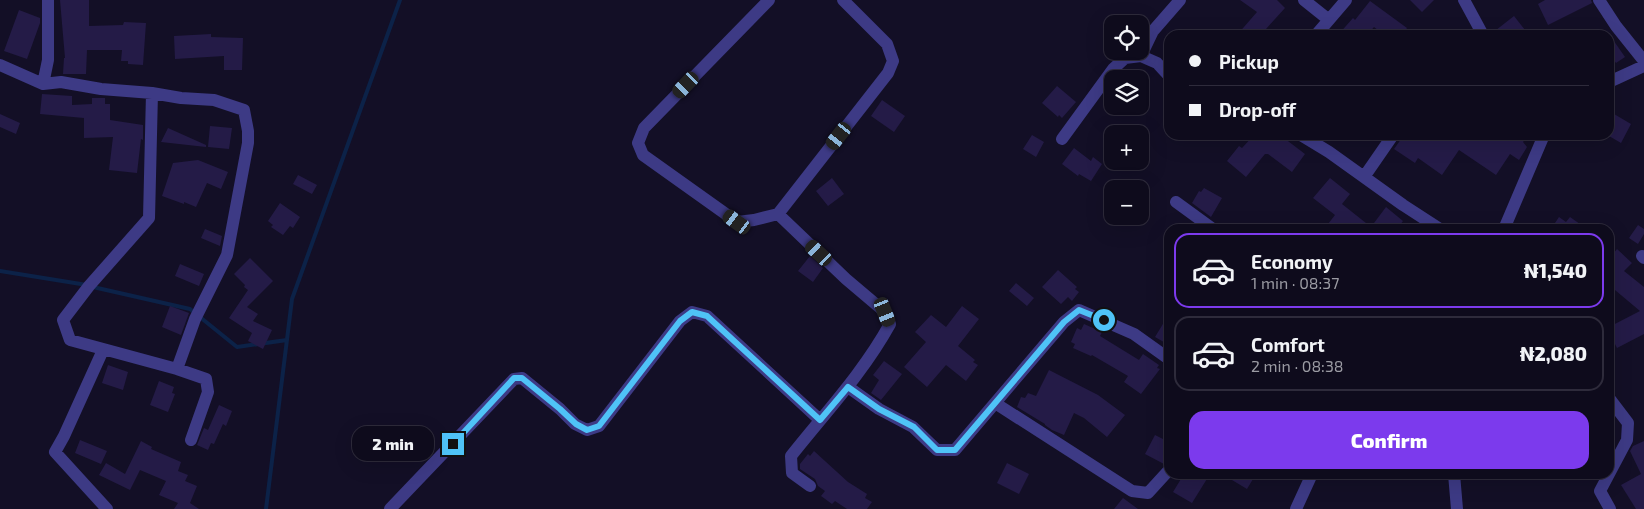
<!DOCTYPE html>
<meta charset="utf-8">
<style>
:root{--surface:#0e0b1c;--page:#171425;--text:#f1f3f6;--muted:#9b9ba3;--line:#2e2b3b;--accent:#7c3aed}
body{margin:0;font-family:"Exo 2",sans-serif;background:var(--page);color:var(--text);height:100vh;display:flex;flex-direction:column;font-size:19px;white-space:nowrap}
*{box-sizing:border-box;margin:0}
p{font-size:16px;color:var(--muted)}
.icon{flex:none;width:28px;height:28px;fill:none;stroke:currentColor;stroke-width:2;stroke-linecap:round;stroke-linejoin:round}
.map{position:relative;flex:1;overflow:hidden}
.drawer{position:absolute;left:1164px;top:224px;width:450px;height:255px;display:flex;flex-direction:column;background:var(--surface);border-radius:15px;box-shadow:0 5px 20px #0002,0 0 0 1px var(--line)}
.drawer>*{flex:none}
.top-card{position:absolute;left:1164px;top:30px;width:450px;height:110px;border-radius:15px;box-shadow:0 5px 20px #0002,0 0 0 1px var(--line);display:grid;align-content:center;height:110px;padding:0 25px;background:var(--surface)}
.controls{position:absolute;left:1104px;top:15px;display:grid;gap:10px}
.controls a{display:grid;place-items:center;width:45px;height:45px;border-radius:10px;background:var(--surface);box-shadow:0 5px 20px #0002,0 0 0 1px var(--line);font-size:25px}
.end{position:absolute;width:22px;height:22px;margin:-11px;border:6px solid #4fc3f7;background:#111;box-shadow:0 0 0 2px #111}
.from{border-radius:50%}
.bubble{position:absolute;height:35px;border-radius:15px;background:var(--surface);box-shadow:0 5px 20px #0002,0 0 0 1px var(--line);font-size:16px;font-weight:800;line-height:35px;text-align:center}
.car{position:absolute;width:15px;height:30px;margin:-15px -8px;border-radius:6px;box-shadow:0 0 4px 1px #0007;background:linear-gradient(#222 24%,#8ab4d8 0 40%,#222 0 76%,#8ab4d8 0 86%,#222 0)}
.top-card b{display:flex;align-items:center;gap:18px;height:48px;font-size:19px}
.top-card b+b{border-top:1px solid var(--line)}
.top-card i{width:12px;height:12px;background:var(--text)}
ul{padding:9px 0 0;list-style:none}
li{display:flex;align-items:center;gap:15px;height:75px;margin:0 10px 8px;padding:0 15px;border:2px solid var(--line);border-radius:15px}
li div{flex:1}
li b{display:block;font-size:19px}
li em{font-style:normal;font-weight:800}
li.selected{border-color:var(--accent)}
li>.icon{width:45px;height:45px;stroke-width:1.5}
.action{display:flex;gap:10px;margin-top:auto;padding:10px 25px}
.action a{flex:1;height:58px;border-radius:15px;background:var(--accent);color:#fff;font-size:20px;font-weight:800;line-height:58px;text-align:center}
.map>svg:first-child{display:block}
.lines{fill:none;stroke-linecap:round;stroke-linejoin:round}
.stream{stroke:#0c2248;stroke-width:4}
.building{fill:#241b47}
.street{stroke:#3d3a85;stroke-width:12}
.route{stroke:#4fc3f7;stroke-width:6}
</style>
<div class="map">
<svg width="1644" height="509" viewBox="0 0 1644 509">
<rect width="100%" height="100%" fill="#130f26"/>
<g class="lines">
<path class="stream" d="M0 271 87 285
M93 287 190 309 237 347 287 340
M266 509 292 299 400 0"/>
</g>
<path class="building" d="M60 0H89V26L123 25 124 22 146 23 143 65 128 64V61H121L122 50H87L86 74H63L64 58H65Z
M1240 0H1277L1285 8 1266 29 1273 35H1237L1257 12Z
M1410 0H1434L1422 12Z
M1545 0H1591L1592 3 1548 25 1538 4Z
M1370 1 1407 28 1402 35H1384L1374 27 1367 35H1338L1353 18 1355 20Z
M19 10 40 18V23L27 59 4 51Z
M1514 16 1529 35H1491V34Z
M211 34V37L243 38 242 70H224V56L175 59 174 36Z
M1609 34 1625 57 1616 63 1609 53Z
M1057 86 1076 102 1062 118 1059 115 1058 117 1042 103Z
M42 94 72 96V105L92 104V98H105V104H110V120L143 125V140L141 139 137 173 109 170 113 137 84 138V118L40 114Z
M882 100 905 116 894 132 871 116Z
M1609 111 1631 124 1621 143 1609 136Z
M0 114 20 123 16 134 0 127Z
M210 126 232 128 229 149 208 147Z
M168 128 206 145V147L161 142Z
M1032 135 1044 142 1036 157 1023 149Z
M1254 135H1280L1305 154 1292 172 1268 154H1265L1246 177 1227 161 1239 146 1242 148Z
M1404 135H1519L1525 139 1523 142 1527 147 1519 160 1510 154 1496 175 1459 150 1442 175 1418 158 1415 163 1394 149Z
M1074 148 1091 161 1093 157 1102 164 1091 181 1079 174 1078 176 1062 164Z
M198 160 228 172 221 189 207 183 196 207 184 202V204L162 196 173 163Z
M298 175 317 185 312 194 293 184Z
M832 178 844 194 828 206 816 191Z
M1330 178 1350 194 1342 204 1371 227 1386 207 1403 221 1397 229H1335L1328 224 1335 215 1313 198Z
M1204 188 1222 198 1211 217 1192 203 1199 191 1201 192Z
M280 203 300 217 293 228 290 226 283 235 271 227 273 225 268 221Z
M1559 217 1566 222 1570 217 1587 229H1551Z
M1638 225 1644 229V234L1638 244 1629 238Z
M205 229 222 236 220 246 201 238Z
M1617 249 1632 263 1624 271 1644 287V334L1617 348 1609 332V327L1640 311 1609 285V259Z
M810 256 823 268 813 282 798 271Z
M250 258 273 281 247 307 258 314 253 321 272 330 263 349 248 341 252 333 229 318 248 290 244 287 245 285 234 274Z
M180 264 204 274 199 286 175 276Z
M1058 270 1077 287 1075 289 1079 292 1072 301 1068 297 1061 304 1042 287Z
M1016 283 1034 298 1027 306 1009 291Z
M170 306 189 313 181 335 162 327Z
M962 306 979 319 958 346 975 360 973 362 978 365 966 381 946 365 927 387 904 367 926 342 915 332 931 315 946 327Z
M1169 314V345L1155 337Z
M1084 324 1102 332 1100 336 1139 360 1143 354 1159 365 1157 368 1160 369 1141 394 1124 382 1128 376 1092 355 1091 356 1073 348 1075 344 1071 342 1077 328 1081 330Z
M884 361 902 374 881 400 871 393 879 380 873 375Z
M108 365 128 372 123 390 102 383Z
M1049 370 1098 395 1125 415 1107 437 1084 418 1074 413 1064 435 1052 430 1045 425V424L1017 407 1021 397 1025 398 1028 393 1036 396Z
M159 381 174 387 172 393 175 394 168 412 150 405Z
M219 405 232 411 226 426 223 424 214 444 211 443 208 450 197 445 204 428 208 430Z
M1155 435 1169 442V459L1164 464 1145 454Z
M80 440 107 451 101 464 75 453Z
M141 441 152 447 151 449 181 462 178 471 188 475 185 481 197 486 190 503 199 509H174L178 503 159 495 166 481 140 470 130 490 99 475 106 463 125 474Z
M1644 441V509H1636L1621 485 1641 474 1630 451 1633 446Z
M814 451 848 482 867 494 865 498 872 502 867 509H847L835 501 832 504 821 496 825 491 818 486 815 479 800 469V464L808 454 810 456Z
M1007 463 1029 474 1019 494 997 483Z
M1184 474H1210L1192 503 1173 492Z
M1222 474H1256L1247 489Z
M1123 498 1138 509H1114Z"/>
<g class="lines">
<path class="street" d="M48 0V60L43 84 61 82 101 89 152 93 181 98 214 100 244 110 248 131V143L227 255 195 319 177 369 206 379 208 392 191 440
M769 0 644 128 638 143 643 155 737 222 754 220 778 214 846 279 885 312 890 324C863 373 825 413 791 456L792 473 810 486
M1304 0 1329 20
M1464 0 1483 35
M1599 0 1616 26 1644 61
M1316 35 1346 0
M1141 56 1153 31 1180 0
M0 65 43 84
M1609 82 1644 66
M152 93 149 218 89 286 63 320 70 340 177 369
M1301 135 1329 152 1403 205 1440 229
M1062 139 1113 69 1125 58 1141 56 1157 63 1169 76
M1364 177 1393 135
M1176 202 1213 229
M778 214 888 73 893 61 887 44 843 0
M1504 229 1544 135
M1642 256 1644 258
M103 350 64 436 55 452 107 509
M848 387 879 409 913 427 937 450H955L1064 322 1079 310 1134 334 1169 359
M1609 398 1628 423 1627 440 1600 491 1610 509
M995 403 1132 491 1148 493 1169 470
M1454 474 1457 509
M390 509 514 379 522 378 560 409 575 424 587 430 599 426 680 321 692 312 707 316 820 420
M1296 509 1312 474"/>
</g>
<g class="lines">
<path class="route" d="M453 444 514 378H522L560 409 576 424 587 430 599 426 680 321 692 312 707 316 820 420 848 387 879 409 914 427 937 450H955L1064 322 1079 310 1104 320"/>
</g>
</svg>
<div class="controls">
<a><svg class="icon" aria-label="locate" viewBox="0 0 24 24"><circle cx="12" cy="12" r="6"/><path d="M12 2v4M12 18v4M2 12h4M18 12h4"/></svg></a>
<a><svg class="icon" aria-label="layers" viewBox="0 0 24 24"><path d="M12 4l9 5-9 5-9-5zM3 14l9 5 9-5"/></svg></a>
<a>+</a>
<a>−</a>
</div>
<i class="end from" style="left:1104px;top:320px"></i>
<i class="end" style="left:453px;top:444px"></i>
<div class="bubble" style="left:352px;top:426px;width:82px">2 min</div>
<i class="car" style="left:686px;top:85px;rotate:224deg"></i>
<i class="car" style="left:839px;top:136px;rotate:218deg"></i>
<i class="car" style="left:737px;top:222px;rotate:306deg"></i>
<i class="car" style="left:819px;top:253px;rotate:313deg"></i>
<i class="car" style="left:885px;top:312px;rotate:158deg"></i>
<div class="top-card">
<b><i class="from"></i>Pickup</b>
<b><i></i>Drop-off</b>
</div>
<section class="drawer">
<ul>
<li class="selected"><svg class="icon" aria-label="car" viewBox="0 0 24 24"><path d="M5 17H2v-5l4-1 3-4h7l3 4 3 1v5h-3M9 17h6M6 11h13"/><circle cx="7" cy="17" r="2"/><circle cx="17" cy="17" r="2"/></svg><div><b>Economy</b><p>1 min · 08:37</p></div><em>₦1,540</em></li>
<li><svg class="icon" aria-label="car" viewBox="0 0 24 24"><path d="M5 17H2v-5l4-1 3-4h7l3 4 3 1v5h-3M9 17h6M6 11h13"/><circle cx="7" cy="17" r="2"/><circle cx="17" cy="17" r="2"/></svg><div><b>Comfort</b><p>2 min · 08:38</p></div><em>₦2,080</em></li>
</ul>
<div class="action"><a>Confirm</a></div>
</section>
</div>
